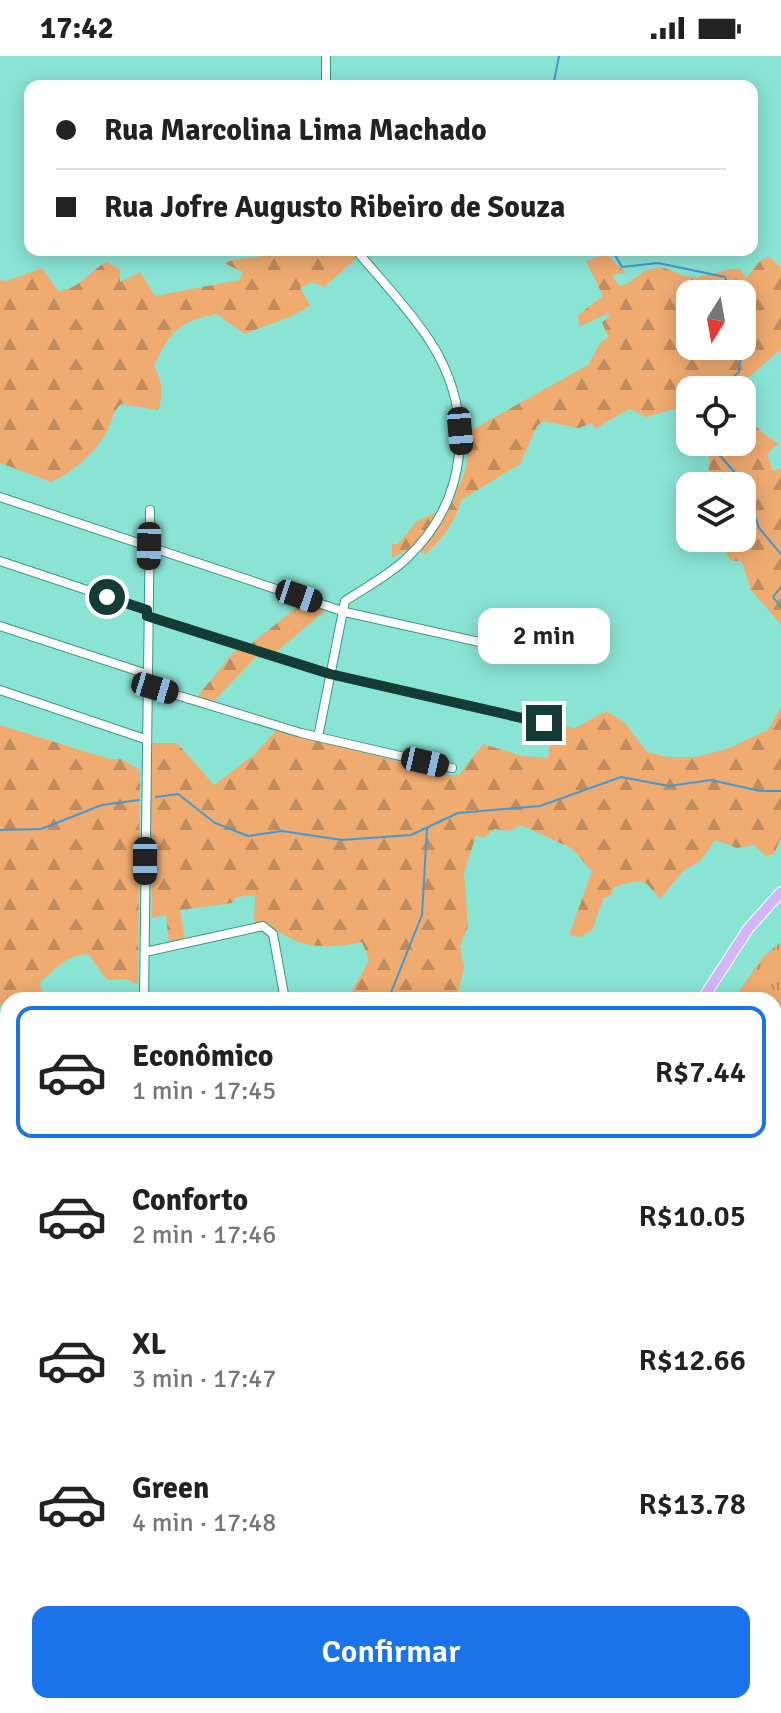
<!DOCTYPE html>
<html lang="pt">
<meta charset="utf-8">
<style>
:root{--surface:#fff;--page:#f6f6f6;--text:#222;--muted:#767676;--line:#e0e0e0;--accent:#1a73e8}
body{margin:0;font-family:Signika,sans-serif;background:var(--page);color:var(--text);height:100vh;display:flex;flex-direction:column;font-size:30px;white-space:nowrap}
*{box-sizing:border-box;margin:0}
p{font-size:26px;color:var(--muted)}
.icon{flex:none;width:44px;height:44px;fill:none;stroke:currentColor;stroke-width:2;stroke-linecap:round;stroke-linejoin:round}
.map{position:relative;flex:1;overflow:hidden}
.panel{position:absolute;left:0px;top:936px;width:782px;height:722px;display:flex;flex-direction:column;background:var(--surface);border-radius:24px 24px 0 0;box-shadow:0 4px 20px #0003}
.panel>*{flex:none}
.guide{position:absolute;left:24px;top:24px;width:734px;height:176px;border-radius:16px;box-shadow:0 4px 20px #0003;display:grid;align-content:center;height:176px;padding:0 32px;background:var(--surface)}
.needle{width:52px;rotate:191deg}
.fabs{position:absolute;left:676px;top:224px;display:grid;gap:16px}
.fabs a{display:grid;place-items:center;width:80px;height:80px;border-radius:16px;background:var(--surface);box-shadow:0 4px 20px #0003;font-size:40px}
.end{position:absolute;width:36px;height:36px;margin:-18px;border:10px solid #143b35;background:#fff;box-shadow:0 0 0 4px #fff}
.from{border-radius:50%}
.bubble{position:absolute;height:56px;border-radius:16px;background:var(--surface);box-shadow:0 4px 20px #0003;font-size:26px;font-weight:600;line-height:56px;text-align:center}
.car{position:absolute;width:24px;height:48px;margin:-24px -12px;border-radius:10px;box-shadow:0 0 6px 2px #0007;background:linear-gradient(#222 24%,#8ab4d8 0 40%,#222 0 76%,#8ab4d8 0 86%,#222 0)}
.guide b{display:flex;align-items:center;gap:28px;height:76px;font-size:30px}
.guide b+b{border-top:2px solid var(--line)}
.guide i{width:20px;height:20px;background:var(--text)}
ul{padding:14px 0 0;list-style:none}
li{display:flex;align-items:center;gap:24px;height:132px;margin:0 16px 12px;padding:0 16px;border:4px solid transparent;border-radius:16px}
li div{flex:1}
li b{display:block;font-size:30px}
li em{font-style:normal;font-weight:600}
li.active{border-color:var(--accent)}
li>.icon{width:72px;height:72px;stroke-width:1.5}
.button{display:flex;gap:16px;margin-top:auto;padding:16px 32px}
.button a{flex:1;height:92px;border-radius:16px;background:var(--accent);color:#fff;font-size:32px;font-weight:600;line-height:92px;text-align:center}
.status{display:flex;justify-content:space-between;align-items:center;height:56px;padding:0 40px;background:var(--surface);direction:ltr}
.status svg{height:22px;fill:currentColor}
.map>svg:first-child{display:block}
.grass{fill:url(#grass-tufts)}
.forest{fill:url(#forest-firs);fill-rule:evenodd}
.green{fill:#f0ab70}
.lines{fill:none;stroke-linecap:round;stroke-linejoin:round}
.stream{stroke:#4499d2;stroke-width:2}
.minor-casing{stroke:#399687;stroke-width:10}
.major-casing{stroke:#fff;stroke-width:12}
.minor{stroke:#fff;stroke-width:8}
.major{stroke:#d2b6fa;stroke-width:10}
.route{stroke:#143b35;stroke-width:10}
</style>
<div class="status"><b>17:42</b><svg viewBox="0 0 49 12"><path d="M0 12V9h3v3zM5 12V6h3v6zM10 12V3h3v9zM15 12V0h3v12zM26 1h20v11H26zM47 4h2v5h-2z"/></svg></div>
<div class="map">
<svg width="781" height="1657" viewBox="0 0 781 1657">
<defs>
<pattern id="grass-tufts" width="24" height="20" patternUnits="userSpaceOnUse" patternTransform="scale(2)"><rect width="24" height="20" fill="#f0ab70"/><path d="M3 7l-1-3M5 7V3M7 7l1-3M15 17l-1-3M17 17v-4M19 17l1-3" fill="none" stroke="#c18c5d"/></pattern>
<pattern id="forest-firs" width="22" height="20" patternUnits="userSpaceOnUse" patternTransform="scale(2)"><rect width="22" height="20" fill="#f0ab70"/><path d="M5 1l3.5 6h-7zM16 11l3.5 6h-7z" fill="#c18c5d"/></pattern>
</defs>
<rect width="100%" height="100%" fill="#8ae4d4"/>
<path class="grass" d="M781 886V1386L774 1391V944H733L763 901Z"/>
<path class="forest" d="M277 194H349L356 203 324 231 312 226 300 232 310 249C294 262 265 269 245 278L216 258C179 265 169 277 154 310 162 326 164 337 158 354L121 348C111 358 113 364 107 375 97 395 71 418 51 426L0 407V224L7 225 42 212 58 235C81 233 87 216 107 206L120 214V226L140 216 155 240 239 224 243 216 224 207C242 200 262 204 277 194Z
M606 198 626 217 612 219 619 230C635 227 640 213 657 212 670 210 678 221 692 221 709 221 728 211 740 213L746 222 761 204 770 201 781 212V293L742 327C744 357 752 373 778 387L767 398 773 415 781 412V569L751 534 742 506 730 504 720 482H742V430H711C704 415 716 401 701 386H742V334H690V379L685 373 681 351 646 361 629 353 595 373 592 367 579 372 543 365 537 370 520 408 461 444C455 467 441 485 424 499L421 493 413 491 392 502V488H398L417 465 451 449 466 412 470 375 588 309 601 286 608 281 602 266 609 261 608 257 579 271 578 259 603 240 586 205ZM690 238H742V290H690Z
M305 545 327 553 274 598 257 600 212 647 197 641 237 592 252 587Z
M781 651V781L774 798 766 800 754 789 737 792 715 784 700 805 683 815 660 843 646 827 636 825 614 831 611 840 604 841 592 874 580 881 569 879 592 815 571 792 521 769 510 775 494 773 484 782 476 779 464 817 468 870 460 890 464 912 456 944H347L369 904 362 886C340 891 318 893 296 885 281 879 271 867 254 869L255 839 236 841 232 847 180 854 185 883 169 886 166 859 152 862 150 687H177L214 729 255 698 277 673 448 719H459L483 688 522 700 548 702 553 668 575 672 606 655 624 666 647 696 668 701H696L727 693 768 674Z
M0 669 109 703H121L140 714 138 929 126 923 107 924 88 898C66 899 56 913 40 926L43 944H8V959L0 948Z"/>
<path class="green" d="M781 1432V1657H615L607 1650H774V1433Z"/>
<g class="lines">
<path class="stream" d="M553 30 559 0
M612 194 622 211 658 207 725 221 732 238
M719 334 739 316 741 290
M714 386 715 394 745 428 759 472 781 498
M781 531 773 541 781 551
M156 741 178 738 215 767 248 780 282 775 342 784 411 779 458 757 540 750 621 721 669 730 711 724 760 735H781
M0 774 41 773 102 749 139 744
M388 944 422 859 427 772"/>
<defs>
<path id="minor" d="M326 0V30
M0 441 345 556 542 600
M0 505 147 554
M147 560 330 618 544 667
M0 570 147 618
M147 630 301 677 452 712
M0 634 145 683
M318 681 345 545C365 532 389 519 406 503 469 444 476 357 430 285 409 253 381 224 356 194
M145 896 263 870 273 878 285 944
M144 944 150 454
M0 1102 8 1099
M0 1172 8 1168
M0 1241 8 1238
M0 1314 8 1310
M0 1385 8 1381
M774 1423 781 1422
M0 1433 8 1442
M0 1640 8 1631
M88 1650 100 1657
M217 1650 229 1657
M528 1650 533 1657
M456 1657 465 1650"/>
<path id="major" d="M702 944 748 873 781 836
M0 1457 8 1453"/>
</defs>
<use href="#minor" class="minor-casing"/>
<use href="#major" class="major-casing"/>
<use href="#minor" class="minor"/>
<use href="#major" class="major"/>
</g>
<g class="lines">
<path class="route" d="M107 541 147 554V560L330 618 544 667"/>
</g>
</svg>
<div class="fabs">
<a><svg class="needle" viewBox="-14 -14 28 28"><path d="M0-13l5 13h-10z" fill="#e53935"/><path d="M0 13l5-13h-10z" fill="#767676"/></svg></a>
<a><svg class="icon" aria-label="locate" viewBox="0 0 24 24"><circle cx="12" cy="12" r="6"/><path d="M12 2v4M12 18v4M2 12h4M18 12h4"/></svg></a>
<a><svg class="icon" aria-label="layers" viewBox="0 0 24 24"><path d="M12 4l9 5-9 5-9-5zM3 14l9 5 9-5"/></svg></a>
</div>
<i class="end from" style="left:107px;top:541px"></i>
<i class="end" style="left:544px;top:667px"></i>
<div class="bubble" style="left:478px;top:552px;width:132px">2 min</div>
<i class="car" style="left:460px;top:375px;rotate:175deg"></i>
<i class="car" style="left:149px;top:490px;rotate:181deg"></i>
<i class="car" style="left:299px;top:540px;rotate:109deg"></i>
<i class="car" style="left:155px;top:632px;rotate:107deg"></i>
<i class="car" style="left:425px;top:706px;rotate:103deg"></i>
<i class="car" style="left:145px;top:805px;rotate:180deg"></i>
<div class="guide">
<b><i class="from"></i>Rua Marcolina Lima Machado</b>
<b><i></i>Rua Jofre Augusto Ribeiro de Souza</b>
</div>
<section class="panel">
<ul>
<li class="active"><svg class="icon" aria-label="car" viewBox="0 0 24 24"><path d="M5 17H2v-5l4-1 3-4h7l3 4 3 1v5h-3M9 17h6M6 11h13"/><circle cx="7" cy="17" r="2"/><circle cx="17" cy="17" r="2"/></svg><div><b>Econômico</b><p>1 min · 17:45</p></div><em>R$7.44</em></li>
<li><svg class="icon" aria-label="car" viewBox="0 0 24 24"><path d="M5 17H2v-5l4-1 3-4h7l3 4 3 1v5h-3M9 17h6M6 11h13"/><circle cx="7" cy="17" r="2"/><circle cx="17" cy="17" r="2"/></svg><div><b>Conforto</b><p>2 min · 17:46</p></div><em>R$10.05</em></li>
<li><svg class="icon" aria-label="car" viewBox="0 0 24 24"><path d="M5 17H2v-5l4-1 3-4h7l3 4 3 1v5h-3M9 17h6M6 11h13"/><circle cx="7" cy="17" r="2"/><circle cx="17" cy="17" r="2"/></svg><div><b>XL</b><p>3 min · 17:47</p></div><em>R$12.66</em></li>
<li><svg class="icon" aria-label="car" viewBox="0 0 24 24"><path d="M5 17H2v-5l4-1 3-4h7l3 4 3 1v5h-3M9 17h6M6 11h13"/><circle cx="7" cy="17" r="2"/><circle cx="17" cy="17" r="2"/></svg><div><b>Green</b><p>4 min · 17:48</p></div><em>R$13.78</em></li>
</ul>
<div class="button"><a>Confirmar</a></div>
</section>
</div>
